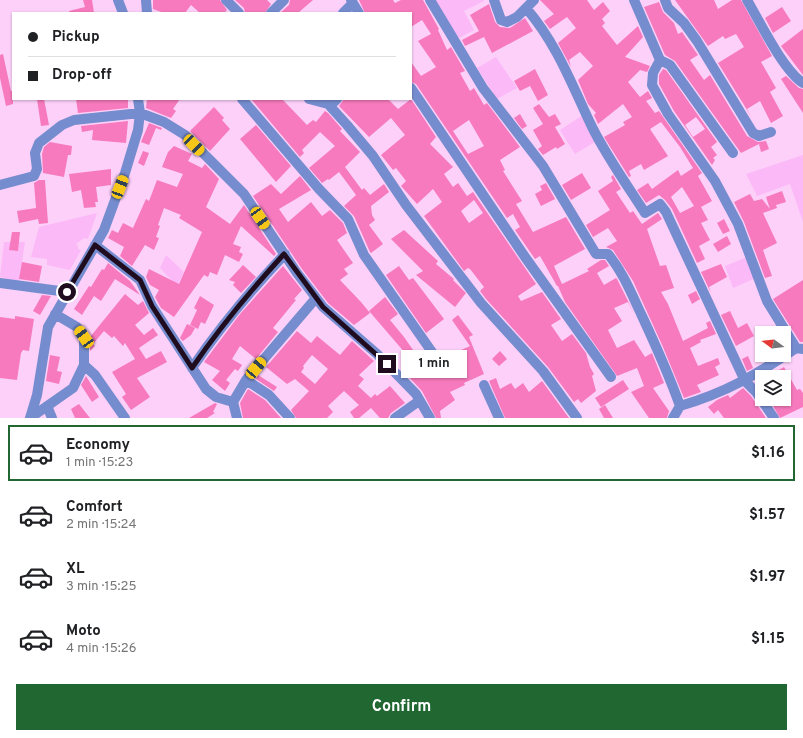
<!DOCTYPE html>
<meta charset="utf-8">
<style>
:root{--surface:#fff;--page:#f6f6f6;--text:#202124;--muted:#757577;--line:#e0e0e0;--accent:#216732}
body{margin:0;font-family:Overpass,sans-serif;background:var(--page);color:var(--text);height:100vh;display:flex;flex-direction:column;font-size:15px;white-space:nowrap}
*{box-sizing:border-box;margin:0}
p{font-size:13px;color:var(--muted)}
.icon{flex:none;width:22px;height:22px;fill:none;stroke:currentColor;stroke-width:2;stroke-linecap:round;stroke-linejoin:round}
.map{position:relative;height:418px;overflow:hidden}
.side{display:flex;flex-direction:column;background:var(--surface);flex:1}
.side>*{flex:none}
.guide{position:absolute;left:12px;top:12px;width:400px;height:88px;border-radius:0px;box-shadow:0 1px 3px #0004;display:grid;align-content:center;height:88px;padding:0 16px;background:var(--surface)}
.needle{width:26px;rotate:285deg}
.fabs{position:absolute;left:755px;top:326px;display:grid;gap:8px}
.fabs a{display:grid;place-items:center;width:36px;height:36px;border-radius:0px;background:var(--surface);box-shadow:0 1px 3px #0004;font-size:20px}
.end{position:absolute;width:18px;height:18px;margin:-9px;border:5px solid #1f0c1f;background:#fff;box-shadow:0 0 0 2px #fff}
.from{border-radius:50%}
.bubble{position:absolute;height:28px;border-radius:0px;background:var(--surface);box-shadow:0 1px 3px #0004;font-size:13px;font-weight:700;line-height:28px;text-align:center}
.car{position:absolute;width:12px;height:24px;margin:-12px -6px;border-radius:5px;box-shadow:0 0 3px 1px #0007;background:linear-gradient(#f5c518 24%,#345 0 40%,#f5c518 0 76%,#345 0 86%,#f5c518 0)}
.guide b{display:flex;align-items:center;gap:14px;height:38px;font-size:15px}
.guide b+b{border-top:1px solid var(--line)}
.guide i{width:10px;height:10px;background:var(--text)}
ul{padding:7px 0 0;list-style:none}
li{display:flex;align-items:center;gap:12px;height:56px;margin:0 8px 6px;padding:0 8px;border:2px solid transparent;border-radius:0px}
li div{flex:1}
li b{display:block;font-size:15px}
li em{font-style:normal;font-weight:700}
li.on{border-color:var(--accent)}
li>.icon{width:36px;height:36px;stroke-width:1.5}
.primary-button{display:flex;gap:8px;margin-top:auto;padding:8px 16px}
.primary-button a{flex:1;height:46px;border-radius:0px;background:var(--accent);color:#fff;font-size:16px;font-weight:700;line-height:46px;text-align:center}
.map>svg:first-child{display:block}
.green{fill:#fbb9f7}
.building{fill:#f67abd;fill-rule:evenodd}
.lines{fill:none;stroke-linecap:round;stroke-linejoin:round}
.minor{stroke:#758cce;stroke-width:10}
.route{stroke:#1f0c1f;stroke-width:5}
</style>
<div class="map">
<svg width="803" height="418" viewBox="0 0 803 418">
<rect width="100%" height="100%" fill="#fdd0fa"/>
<path class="green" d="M433 0H484V1L464 11 474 30 459 38Z
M496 57 517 88 497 99 477 68Z
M583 115 586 120 587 129 595 142 575 154 560 130Z
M803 155V222L790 184 757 196 746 174Z
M97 213 88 239 84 238 76 244 78 246V249L81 250 70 270 47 265V259L31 257 39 227Z
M4 242H25L19 282 0 277Z
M166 255 184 272 177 286 160 268Z
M747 257 756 278 733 288 725 266Z"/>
<path class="building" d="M83 0H92L94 13H70L69 11 85 7Z
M153 0H220L227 10 224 13H200L191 5 185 13H164L153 9Z
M235 0H267L271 4 265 13H245L244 8Z
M290 0H313L298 13H280L289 5Z
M359 0H393L395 3 401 0H423L439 29 438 30 447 50 451 47 465 71 460 73 470 91 474 88 484 105 487 103 520 147 500 160 505 170 503 171 522 201 516 204 533 232 566 217 585 249 554 266 562 284 589 271 587 269 601 260H605L609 266 597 273 604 285 616 278 617 279 634 313 628 302 614 308 622 321 608 330 617 348 634 340 645 357 652 353 664 383 653 388 669 411 667 418H649L631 392 644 386 637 368 617 376 565 302 558 286H557L540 256 535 259 515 230 520 227 513 214 507 218 416 84 411 82V62L421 76 436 67 418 41 431 34 422 20 411 27V13H365ZM469 120 484 146 468 154 453 131Z
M540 0H587L594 10 603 2 610 11 602 19 605 23 602 26 617 45 638 26 643 37 625 57 650 66 647 72 640 70 628 82 640 97 648 91 652 98 646 101 655 113 659 111 702 173 698 176 712 201 701 207 708 220 701 223 710 240 699 246 705 259 697 263 672 209 665 200 659 195 646 203 637 190 648 183 652 189 678 170 681 176 693 168 680 147 661 122 650 129 668 156 644 170 641 164 629 171 631 176 629 177 604 137 625 125 623 122 632 117 623 104 598 124 594 115 596 113 588 104 578 80 593 66 580 52 569 60 571 67 558 43 576 28 567 17 550 29 544 21 554 14ZM682 187 694 206 680 213 671 197Z
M675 0H714L718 9 732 0H741L772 56 761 62 776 88 770 92 783 116 771 123 760 101 747 109 752 118 718 63 744 47 736 34 725 39 723 36 708 46Z
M659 2 663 12 674 23 678 34 682 32 698 55 690 60 704 80 710 75 747 136 758 142 766 141 769 149 761 152 759 144 741 153 675 61 665 55 644 7Z
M489 4 495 22 500 27 510 28 525 18 533 31 492 53 484 37 465 46 462 40 479 31 470 15Z
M782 7 791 21 773 33 765 18Z
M803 29V75L781 46Z
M3 54 11 91H13V104L6 106 0 78V55Z
M535 69 548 95 538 101 530 86 520 91 514 81Z
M663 69 666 70 717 142 711 147 717 155 713 158 715 160 712 165 674 111 659 84V75ZM696 117 705 129 693 137 685 125Z
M786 76 799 88 803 89V113L781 79Z
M37 99H44L49 125 41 126Z
M76 99H128V108L78 113Z
M147 99H180L173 109 176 111 171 118 146 108Z
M251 99H282L307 125 313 120 316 122 325 111 328 113 342 129 340 131 360 152 345 167 362 190 364 188 370 195 384 184 389 192 371 206 372 215 375 220 369 225 383 244 371 253 370 252 354 216 344 206 356 195 339 172 329 180 328 179 322 183 309 168 335 146 320 132 302 150 304 153 300 157Z
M344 99H388L398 109 411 99 436 137 430 144 453 167 444 174 453 187 458 183 467 196 473 192 536 284 518 296 521 301 542 292 561 319 551 325 562 341 572 334 586 353 590 367 594 374 592 376 596 391 581 403 578 399 574 402 548 367 486 299 480 291 484 287 470 269 468 268 464 271 424 216 442 202 433 189 417 204 401 186 406 181 396 168 393 170 381 155 405 135 391 118 369 137 339 106ZM474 200 483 213 469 223 461 211Z
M539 104 549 117 555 114 561 124 555 127 565 144 557 149 556 147 543 155 538 149 542 146 533 130 543 124 533 108Z
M214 107 224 118 222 120 230 129 210 151 190 131Z
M520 114 527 126 522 129 514 118Z
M128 121 126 143 92 140 93 130 82 132 81 126Z
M149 123 162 128 161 130 156 128 149 145 141 142Z
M256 125 291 166 276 182 240 139Z
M50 142 72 146 71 155H68L64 177 43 173 42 154 44 147Z
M174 146 192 154 188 161 202 168 205 164 219 179 206 207 230 224 244 205 276 254 274 256 241 226 233 244 241 247 239 252 243 254 239 262 225 255 217 275 210 272 208 277 204 275 174 317 161 308 155 297 159 290 150 285 146 277 149 269 179 284 202 232 179 218 181 215 164 208 158 225 160 226 156 237 159 238 154 250 145 245 132 266 120 256 124 247 108 238 112 230 118 233 123 223 133 228 146 199 149 201 157 180 177 187 183 174 162 167 168 152Z
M143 151 149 153 144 166 138 163Z
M111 169V185L96 187 98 202H95L96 207 84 208 81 190 72 192 69 174Z
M582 173 591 188 571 200 562 185Z
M613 175 621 189 616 192 630 213 633 211 642 224 658 213 662 219 647 229 660 266 666 265 674 288 661 292 668 304 683 341 708 328 706 323 710 321 716 334 700 340 701 342 690 348 698 366 718 358 720 364 715 367 719 375 697 385 701 392 684 398 663 347 633 281 613 250 606 247 617 241 608 228 593 237 586 225 610 210 598 191 613 181 611 177Z
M300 176 311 190 279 209 288 222 311 202 322 216 330 210 343 223 347 233 337 240 353 263 344 269 348 274 340 280 361 302 370 313 354 325 328 303 302 269 253 196 271 184 281 194Z
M39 180H45L48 223 39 224 38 219 19 223 17 211 36 208 34 183Z
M546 183 555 199 541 206 535 194 542 190 540 186Z
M782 191 786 202 776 205 777 208 763 213 777 243 763 250 772 276 765 278 744 222 734 202 750 194 754 201 762 199 770 209 766 197Z
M724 219 730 231 723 234 717 223Z
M404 230 438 261 436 264 454 279 453 280 466 293 455 307 416 275 423 271 391 239Z
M12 232H20L18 251 9 250Z
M727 236 731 244 718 252 713 244Z
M22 262 42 266 39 282 19 279Z
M108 263 130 281 140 295 115 279 101 301 94 296 82 315 74 309 89 286 91 287 102 269 104 270Z
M721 264 727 277 709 287 711 293 701 272Z
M243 265 256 277 241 293 233 285 235 282 229 280Z
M283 266 302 290 294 299 296 300 273 328 278 332 256 359 240 346 232 359 242 365 238 371 235 369 226 380 230 383 225 391 212 380 220 371 204 362 240 314Z
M399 266 409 280 413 278 444 319 426 333 386 275Z
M803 280V342H800L773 299Z
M696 291 700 299 692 304 688 295Z
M125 294 138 305 143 301 149 313 135 325 144 335 153 328 158 335 139 348 146 359 161 351 167 362 137 378 150 397 131 410 122 397 126 394 112 372 135 359 125 343 123 346 114 336 112 338 104 331 93 344 95 346 90 351V337Z
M42 295 51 296 40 315 33 311Z
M200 296 214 305 205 324 201 322 198 329 190 325 197 310 194 308Z
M385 297 398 314 390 320 404 337 418 357 412 361 369 311Z
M730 311 738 328 747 323 754 336 736 346 721 315Z
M458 315 473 335 469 337 484 374 464 383 465 385 450 392 455 400 440 411 441 418H436L422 391 407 375 470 346 452 320Z
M15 316 34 319 29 351 23 350 21 353 17 380 0 378V317L15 319Z
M187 324 195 328 191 335 183 341 180 338Z
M297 331 311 343 317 336 340 355 352 341 374 361 359 375 364 379 358 386 371 398 375 394 377 396 390 386 405 403 391 413 388 418H380L371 408 359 418H354L350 412 359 405 344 391 328 406 333 412 327 418H296L291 410 309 391 295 379 287 384 266 367ZM312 355 328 369 315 384 301 372 304 368 303 366Z
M500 351 507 359 499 366 492 359Z
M50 355 60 357 57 371 62 372 59 384 46 381Z
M748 356 753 368 747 371 742 359Z
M784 367 797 390 800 389 803 393V407L780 418 769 399H784V377H767Z
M258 375 277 387 274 391 256 379Z
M86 376 99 397 92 402 81 385Z
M496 378 500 389 511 383 515 389 523 383 529 392 542 381 569 418H505L489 381Z
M623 380 629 389 601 407 595 398Z
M743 388 751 396 766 418H724L718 410 714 414 708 407 717 400 728 395 730 398Z
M248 389 265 400 281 418H243L240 403Z
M215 403 217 404 213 412 215 413 207 418H189Z
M79 404 90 418H75L71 409Z
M605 405 613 418H604L599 409Z"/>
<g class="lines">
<path class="minor" d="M118 0 123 13
M146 0 147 13
M226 0 239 13
M351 0 359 13
M430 0 483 88 543 166 596 254H608C623 272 632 295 642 316 656 346 669 375 680 406
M494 0 501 20 507 22 517 17 534 0
M634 0 660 60 670 65 733 153
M665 0 668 8 684 23 697 41 753 133 759 136 771 132
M747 0C760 22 783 70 803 83
M526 8C557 44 572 85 592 127 607 157 627 185 645 213L660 204 666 212 745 381 756 392 774 418
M271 13 284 0
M343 13 353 3
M660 60 653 73 652 85 668 114 715 181 738 224 767 301 796 348
M411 88 525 257 611 377
M242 99 319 189 348 219 364 255 432 352
M309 99 328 104 347 125 373 156 406 205 481 303 543 371 577 418
M330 106 337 99
M0 185 34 176 37 169 35 153 39 143 62 125 74 120 140 113 164 122 185 135 244 194 297 273 323 307 377 354 416 394 430 418
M95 245 140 280 152 306 206 389 216 397 233 402
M0 283 67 292
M84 365 95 375 125 418
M192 368C220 327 251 290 285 254
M246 380 269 395 290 418
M484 385 499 418
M47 406 52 418
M30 418 37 395 48 327 104 230 125 173 138 130 140 113 138 99
M30 418 73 388 84 365V337L77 327 55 314
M237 418 233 402 246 380 316 298
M395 418 419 401
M673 418 680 406C725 393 758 374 796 348L803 349"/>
</g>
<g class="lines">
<path class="route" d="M67 292 95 245 140 280 152 306 192 368C220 327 251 290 284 254L323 307 387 364"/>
</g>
</svg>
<div class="fabs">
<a><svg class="needle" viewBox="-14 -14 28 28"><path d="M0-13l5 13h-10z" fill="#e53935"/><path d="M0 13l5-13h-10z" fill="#757577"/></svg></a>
<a><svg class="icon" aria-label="layers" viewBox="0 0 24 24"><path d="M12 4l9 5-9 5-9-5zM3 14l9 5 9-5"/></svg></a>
</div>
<i class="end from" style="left:67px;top:292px"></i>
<i class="end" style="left:387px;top:364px"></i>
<div class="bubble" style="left:401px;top:350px;width:66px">1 min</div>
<i class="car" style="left:194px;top:145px;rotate:135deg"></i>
<i class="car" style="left:120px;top:187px;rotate:21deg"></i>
<i class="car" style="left:260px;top:218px;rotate:146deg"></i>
<i class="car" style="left:84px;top:337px;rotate:324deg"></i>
<i class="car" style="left:256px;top:368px;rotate:40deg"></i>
<div class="guide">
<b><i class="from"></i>Pickup</b>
<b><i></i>Drop-off</b>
</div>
</div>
<section class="side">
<ul>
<li class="on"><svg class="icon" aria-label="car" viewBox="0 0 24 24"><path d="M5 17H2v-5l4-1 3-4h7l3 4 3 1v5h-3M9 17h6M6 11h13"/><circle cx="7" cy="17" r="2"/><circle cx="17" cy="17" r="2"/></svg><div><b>Economy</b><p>1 min · 15:23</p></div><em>$1.16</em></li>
<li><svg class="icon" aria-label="car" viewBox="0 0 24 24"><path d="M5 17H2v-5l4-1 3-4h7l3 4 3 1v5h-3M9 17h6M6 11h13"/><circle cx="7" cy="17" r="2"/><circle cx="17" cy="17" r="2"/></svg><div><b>Comfort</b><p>2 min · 15:24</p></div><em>$1.57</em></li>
<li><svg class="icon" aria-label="car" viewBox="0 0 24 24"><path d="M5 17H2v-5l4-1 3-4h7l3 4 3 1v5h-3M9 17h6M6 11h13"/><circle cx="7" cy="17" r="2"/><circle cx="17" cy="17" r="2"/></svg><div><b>XL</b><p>3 min · 15:25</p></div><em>$1.97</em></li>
<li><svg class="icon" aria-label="car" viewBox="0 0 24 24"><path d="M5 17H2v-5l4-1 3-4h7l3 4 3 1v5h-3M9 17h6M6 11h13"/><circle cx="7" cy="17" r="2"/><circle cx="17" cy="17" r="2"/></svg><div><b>Moto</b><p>4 min · 15:26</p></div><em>$1.15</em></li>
</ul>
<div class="primary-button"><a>Confirm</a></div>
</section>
